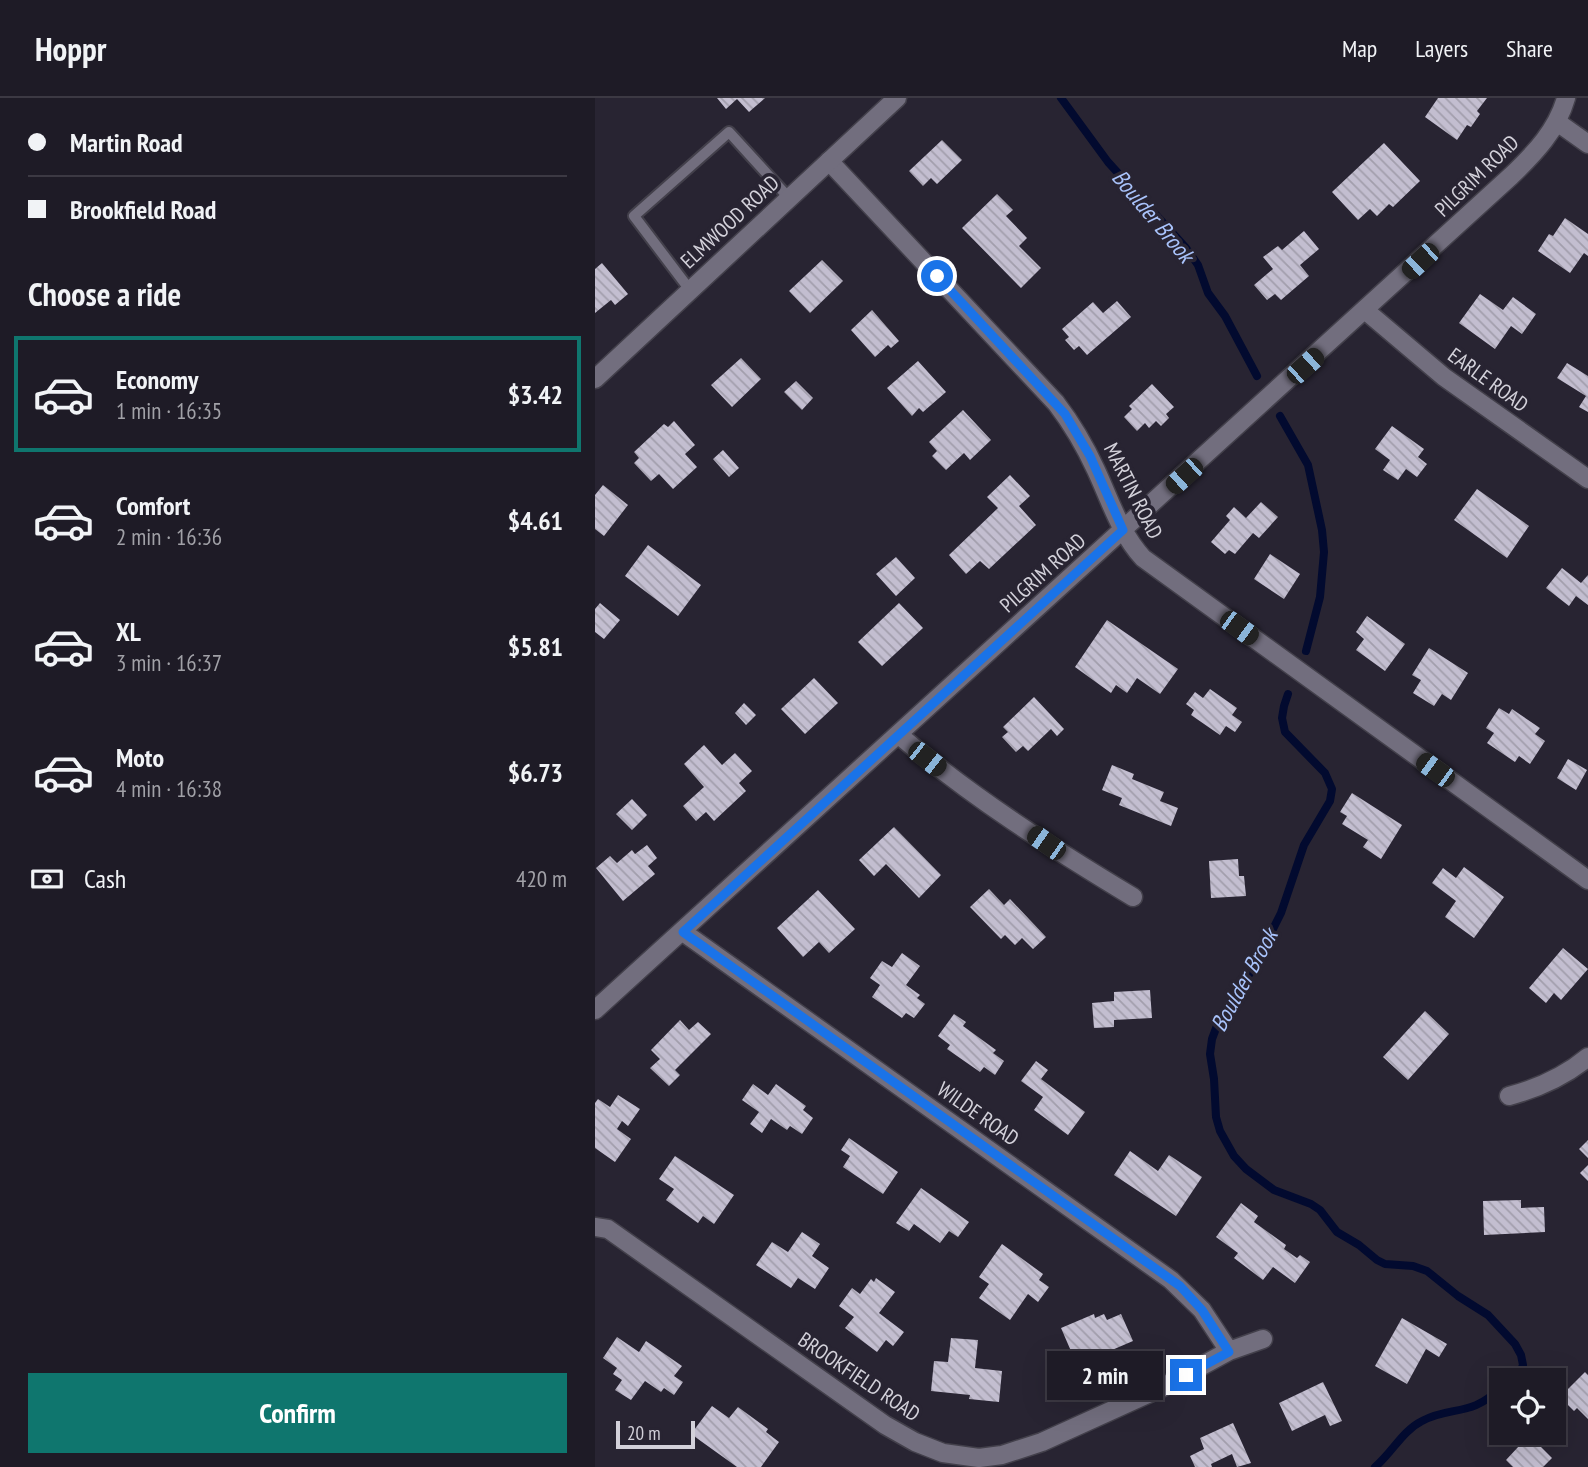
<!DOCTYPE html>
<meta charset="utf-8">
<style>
:root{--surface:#1e1b26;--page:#26242e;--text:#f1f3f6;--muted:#a1a1a7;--line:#3c3943;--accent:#0f766e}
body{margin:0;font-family:"PT Sans Narrow",sans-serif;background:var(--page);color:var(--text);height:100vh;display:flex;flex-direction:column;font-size:26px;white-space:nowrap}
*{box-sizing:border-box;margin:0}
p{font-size:23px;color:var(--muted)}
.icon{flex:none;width:38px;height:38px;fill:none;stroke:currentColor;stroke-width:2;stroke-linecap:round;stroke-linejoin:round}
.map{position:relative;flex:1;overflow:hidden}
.side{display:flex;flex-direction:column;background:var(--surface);width:595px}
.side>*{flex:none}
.guide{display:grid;align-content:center;height:154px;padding:0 28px;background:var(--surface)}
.buttons{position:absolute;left:894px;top:1270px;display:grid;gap:14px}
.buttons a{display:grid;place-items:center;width:77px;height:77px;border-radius:0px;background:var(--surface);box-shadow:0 7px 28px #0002,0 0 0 2px var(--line);font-size:35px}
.scale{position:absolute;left:21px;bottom:18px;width:79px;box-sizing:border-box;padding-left:7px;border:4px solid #d3d1da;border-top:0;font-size:19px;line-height:24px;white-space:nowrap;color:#d3d1da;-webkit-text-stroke:5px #282432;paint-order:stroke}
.end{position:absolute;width:32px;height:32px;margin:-16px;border:9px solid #1a73e8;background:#fff;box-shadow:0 0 0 4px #fff}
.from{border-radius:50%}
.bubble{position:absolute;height:49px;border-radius:0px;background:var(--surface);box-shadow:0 7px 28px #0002,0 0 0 2px var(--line);font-size:23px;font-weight:600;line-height:49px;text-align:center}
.car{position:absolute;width:21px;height:42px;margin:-21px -10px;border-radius:9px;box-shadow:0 0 5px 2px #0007;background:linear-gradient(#222 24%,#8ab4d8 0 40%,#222 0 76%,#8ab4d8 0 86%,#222 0)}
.guide b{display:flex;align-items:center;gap:24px;height:66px;font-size:26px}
.guide b+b{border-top:2px solid var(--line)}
.guide i{width:18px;height:18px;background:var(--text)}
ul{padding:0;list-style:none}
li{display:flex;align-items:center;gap:21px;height:116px;margin:0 14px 10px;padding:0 14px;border:4px solid transparent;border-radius:0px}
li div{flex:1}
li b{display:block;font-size:26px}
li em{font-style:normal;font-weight:600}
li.on{border-color:var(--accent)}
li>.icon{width:63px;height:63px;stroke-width:1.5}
h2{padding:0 28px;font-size:32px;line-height:84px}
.pay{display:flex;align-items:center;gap:18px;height:77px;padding:0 28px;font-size:26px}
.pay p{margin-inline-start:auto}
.action{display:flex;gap:14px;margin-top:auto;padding:14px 28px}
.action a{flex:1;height:80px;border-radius:0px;background:var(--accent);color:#fff;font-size:28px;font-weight:600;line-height:80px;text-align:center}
header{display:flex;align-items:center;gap:42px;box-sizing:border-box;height:98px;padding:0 35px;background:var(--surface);border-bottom:2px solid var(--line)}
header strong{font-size:33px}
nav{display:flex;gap:38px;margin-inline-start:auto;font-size:24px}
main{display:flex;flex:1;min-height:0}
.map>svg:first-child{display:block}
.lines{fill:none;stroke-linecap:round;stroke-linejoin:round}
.stream{stroke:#020a2f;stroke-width:8}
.building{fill:url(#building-back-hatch)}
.service-casing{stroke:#43404b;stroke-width:14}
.minor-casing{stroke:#43404b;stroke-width:21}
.tertiary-casing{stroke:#43404b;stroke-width:21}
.service{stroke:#726e7e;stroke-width:10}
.minor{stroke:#726e7e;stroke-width:18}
.tertiary{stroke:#726e7e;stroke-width:18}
.route{stroke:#1a73e8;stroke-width:9}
.labels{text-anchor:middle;stroke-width:7;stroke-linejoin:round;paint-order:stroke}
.street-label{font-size:21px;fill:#d3d1da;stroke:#282432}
.water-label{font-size:23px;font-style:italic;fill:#a9c3fb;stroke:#282432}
</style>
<header>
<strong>Hoppr</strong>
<nav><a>Map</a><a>Layers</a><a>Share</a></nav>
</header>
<main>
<section class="side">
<div class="guide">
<b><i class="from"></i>Martin Road</b>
<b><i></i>Brookfield Road</b>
</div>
<h2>Choose a ride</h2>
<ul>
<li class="on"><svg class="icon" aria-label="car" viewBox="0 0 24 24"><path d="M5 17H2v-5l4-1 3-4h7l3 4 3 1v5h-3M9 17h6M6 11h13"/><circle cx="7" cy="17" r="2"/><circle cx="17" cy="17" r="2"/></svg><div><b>Economy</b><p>1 min · 16:35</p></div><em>$3.42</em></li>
<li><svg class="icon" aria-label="car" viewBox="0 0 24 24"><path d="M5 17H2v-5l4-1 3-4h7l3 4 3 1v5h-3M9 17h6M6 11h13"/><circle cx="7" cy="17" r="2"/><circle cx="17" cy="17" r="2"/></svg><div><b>Comfort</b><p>2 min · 16:36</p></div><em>$4.61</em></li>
<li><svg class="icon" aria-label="car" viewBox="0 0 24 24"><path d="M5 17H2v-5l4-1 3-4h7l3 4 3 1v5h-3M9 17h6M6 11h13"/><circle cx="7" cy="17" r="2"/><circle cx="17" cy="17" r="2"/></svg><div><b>XL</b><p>3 min · 16:37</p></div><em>$5.81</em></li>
<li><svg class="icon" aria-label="car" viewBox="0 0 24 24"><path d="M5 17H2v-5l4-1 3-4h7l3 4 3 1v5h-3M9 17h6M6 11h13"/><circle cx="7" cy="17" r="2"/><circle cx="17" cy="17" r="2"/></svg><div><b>Moto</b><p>4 min · 16:38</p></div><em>$6.73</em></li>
</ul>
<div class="pay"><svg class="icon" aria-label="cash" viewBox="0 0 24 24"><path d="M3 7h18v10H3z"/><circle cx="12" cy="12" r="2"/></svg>Cash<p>420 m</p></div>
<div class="action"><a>Confirm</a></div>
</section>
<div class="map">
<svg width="993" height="1369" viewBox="0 0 993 1369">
<defs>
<pattern id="building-back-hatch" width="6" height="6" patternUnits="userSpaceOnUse" patternTransform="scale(1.75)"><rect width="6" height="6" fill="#c3bed0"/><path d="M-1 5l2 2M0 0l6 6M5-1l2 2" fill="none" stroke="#a29eac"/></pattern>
</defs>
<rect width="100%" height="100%" fill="#282432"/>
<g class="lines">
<path class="stream" d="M466 0 513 64 591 150 603 167 613 195 630 218 662 278
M685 318 713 367 727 432 729 454 725 499 711 553
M693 596 689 608 687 620 690 634 730 675 737 691 735 703 709 747 686 815 660 867 623 925 617 941 615 956 619 981 621 1019 625 1033 639 1058 651 1071 679 1092 716 1106 725 1112 742 1134 764 1147 782 1162 790 1166 818 1168 832 1173 863 1198 893 1217 920 1246 926 1257 928 1267 925 1274 914 1283
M780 1369C797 1355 807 1333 827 1323 857 1307 876 1320 906 1289"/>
</g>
<path class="building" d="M122 0H170L154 14 142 1 131 11Z
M843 0H892L882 13 885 16 876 29 872 27 862 42 830 19Z
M347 42 367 62 342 86 336 80 328 88 314 73Z
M789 45 825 83 798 109 794 106 782 118 775 111 763 122 737 94Z
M402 96 418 112 411 118 432 140 424 148 446 170 426 190 367 130Z
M970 120 993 136V158L989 155 975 175 943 153 954 136 958 138Z
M709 133 724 151 705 167 714 178 686 202 680 196 672 202 659 187 678 171 668 159 683 148 687 152Z
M227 162 248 183 215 215 194 193Z
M7 165 33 196 20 207 16 202 0 215V171Z
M885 196 908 212 918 199 941 216 927 236 916 228 900 251 864 225Z
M522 203 536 219 492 257 484 248 479 252 470 242 474 239 467 231 498 204 508 215Z
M277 212 304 243 296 250 293 247 280 259 256 232Z
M146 260 166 281 137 309 116 287Z
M323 263 351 294 328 314 324 310 317 318 292 290Z
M972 265 993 278V314L984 309 991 298 962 280Z
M201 283 218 300 207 312 189 294Z
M557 286 579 309 571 316 574 320 566 328 561 323 554 330 550 325 542 333 529 319 537 311 534 308Z
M368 312 396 342 375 362 369 355 351 372 337 358 342 353 334 344Z
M79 323 100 347 90 356 102 369 78 391 64 376 56 383 39 365 44 360 39 354 69 326 73 329Z
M797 328 829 351 823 359 832 366 822 379 811 371 803 382 788 372 795 362 780 351Z
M128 352 144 370 134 379 118 361Z
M415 377 435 398 424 408 441 427 394 471 385 463 371 476 354 457 403 410 392 399Z
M8 387 33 407 9 438 0 431V397Z
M882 391 934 428 912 460 859 422Z
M666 404 683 419 664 440 658 435 640 456 634 452 630 456 616 444 635 422 631 418 639 409 651 420Z
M53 447 106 487 83 518 30 478Z
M675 456 705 476 689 501 659 481Z
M301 459 320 480 301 498 281 476Z
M967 470 986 485 993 477V507L981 498 974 508 951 490Z
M5 505 25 522 9 541 0 534V511Z
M304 505 328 530 287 568 263 544Z
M772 518 810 546 790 573 761 552 769 541 761 534Z
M512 522 583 571 565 596 542 580 532 595 521 587 516 595 480 569Z
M834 550 873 575 856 602 847 596 839 608 818 595 826 582 817 577Z
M219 580 243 605 210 636 186 611Z
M615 591 642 610 637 617 647 624 640 634 631 628 625 637 596 617 599 612 591 606 600 594 608 600Z
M439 599 469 631 462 638 456 631 433 653 428 648 421 654 407 639 413 634 408 629Z
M149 605 161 617 151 627 140 615Z
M904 610 914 616 917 611 945 630 940 636 950 643 935 666 924 658 920 664 892 645 899 635 891 630Z
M109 647 127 667 140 655 157 673 144 685 151 693 119 723 111 714 101 723 88 708 109 689 89 666Z
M973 661 992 672 981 692 962 680Z
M517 667 539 676 537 681 569 694 565 703 583 710 576 728 524 707 527 700 507 692Z
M757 695 807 727 786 761 768 749 773 742 747 726 752 718 745 714Z
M37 701 52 717 37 732 21 716Z
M299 729 346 777 324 800 291 766 279 778 264 762Z
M52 747 62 760 53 768 60 776 28 803 1 770 15 758 22 765 37 752 40 756Z
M643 761 644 778H649L651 798 616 800 614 763Z
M869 769 909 799 879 840 850 819 861 803 837 785 848 770 861 780Z
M394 791 409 807 415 801 451 839 438 851 427 840 420 847 410 837 406 841 375 809Z
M223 792 260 831 234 855 224 844 208 859 182 830Z
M968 850 993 871 966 902 959 895 951 905 934 890Z
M307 855 325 868 311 887 325 897 322 900 330 906 319 920 311 915 307 920 277 899 285 887 275 880 287 863 297 869Z
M555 892 557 920 519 922V929L499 930 497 905 519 903V894Z
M830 913 854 936 813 982 788 959Z
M359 916 371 924 368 928 401 952 398 955 409 963 400 977 389 969 385 974 352 951 355 947 343 938Z
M85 922 94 932 103 924 116 936 80 972 85 977 74 988 55 970 65 961 56 952Z
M441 963 453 972 446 981 490 1014 473 1037 439 1012 448 999 426 983Z
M158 986 173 997 181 986 211 1008 208 1012 218 1020 207 1036 195 1028 192 1032 176 1021 167 1035 155 1026 164 1014 147 1002Z
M23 997 45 1011 33 1028 27 1023 22 1031 36 1041 20 1064 0 1050V1005L3 1001 15 1009Z
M254 1040 303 1074 288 1096 248 1069 255 1058 246 1052Z
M993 1042V1060L984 1051Z
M535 1053 563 1073 574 1057 607 1079 581 1118 519 1077Z
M80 1058 139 1097 119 1126 108 1118 103 1125 71 1102 79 1091 64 1081Z
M993 1067V1083L985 1075Z
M326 1090 374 1124 363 1139 354 1133 345 1145 319 1126 314 1133 301 1125Z
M926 1102V1110L949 1109 950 1134 889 1137 888 1103Z
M646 1105 663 1118 659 1124 691 1147 689 1151 702 1160 705 1157 715 1164 700 1185 678 1169 668 1182 639 1160 643 1155 621 1139Z
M207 1134 225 1146 217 1158 234 1170 220 1191 203 1180 196 1190 161 1167 177 1144 193 1154Z
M407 1146 448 1176 444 1182 454 1189 443 1204 433 1196 415 1222 384 1200 394 1186 384 1179Z
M281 1180 300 1194 284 1215 309 1234 298 1248 291 1242 282 1254 250 1230 259 1219 244 1208 257 1190 265 1196 276 1181 279 1184Z
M499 1216 500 1220 509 1216 512 1222 526 1216 538 1243 482 1267 466 1230Z
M807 1220 852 1246 844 1259 831 1251 812 1286 780 1268Z
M22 1239 44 1254 51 1243 87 1268 79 1278 88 1284 79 1297 69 1290 66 1294 50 1283 36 1302 20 1292 27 1282 18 1276 22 1270 8 1260Z
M356 1240 383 1242 380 1270 407 1273 404 1304 374 1301 375 1297 336 1293 339 1263 353 1264Z
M990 1274 993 1277V1321L982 1310 979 1313 965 1299Z
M728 1284 747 1323 735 1328 730 1317 697 1333 684 1305Z
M117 1308 134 1320 143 1309 173 1331 171 1334 184 1344 166 1369H142L96 1336Z
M638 1325 656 1365 642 1369 637 1356 616 1366 617 1369H600L595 1358 609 1351 605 1340Z
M911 1335H932L957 1360 948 1369H918L911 1362 924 1348Z"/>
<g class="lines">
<defs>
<path id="service" d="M95 192 39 118 134 34 194 100"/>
<path id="minor" d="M962 24 993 46
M234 63 461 305C477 326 490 348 501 372 515 402 525 435 548 460L993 782
M771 213 849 279 993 381
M304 637C376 699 457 750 538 799
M88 834 576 1182 607 1212 634 1253
M0 912 916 78C940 55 962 32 971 0
M914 998C944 990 969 979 993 959
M0 1129 13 1131 290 1327 320 1344 348 1355 384 1360 407 1357 447 1344 566 1290 634 1253 668 1241"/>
<path id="tertiary" d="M0 281 302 0"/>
</defs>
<use href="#service" class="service-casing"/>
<use href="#minor" class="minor-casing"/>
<use href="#tertiary" class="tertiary-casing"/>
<use href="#service" class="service"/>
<use href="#minor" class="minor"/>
<use href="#tertiary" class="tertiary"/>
</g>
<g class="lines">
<path class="route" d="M342 178 470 316 495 358 528 432 88 834 585 1188 607 1212 634 1254 591 1277"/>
</g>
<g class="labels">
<g class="street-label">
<text transform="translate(882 78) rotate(-44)" y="7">PILGRIM ROAD</text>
<text transform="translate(135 124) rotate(-43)" y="7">ELMWOOD ROAD</text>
<text transform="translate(893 282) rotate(36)" y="7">EARLE ROAD</text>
<text transform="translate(538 393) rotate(63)" y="7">MARTIN ROAD</text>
<text transform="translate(448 475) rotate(-42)" y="7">PILGRIM ROAD</text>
<text transform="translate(383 1016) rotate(35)" y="7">WILDE ROAD</text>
<text transform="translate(264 1279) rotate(34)" y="7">BROOKFIELD ROAD</text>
</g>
<g class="water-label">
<text transform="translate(558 118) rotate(50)" y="8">Boulder Brook</text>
<text transform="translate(649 882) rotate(-61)" y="8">Boulder Brook</text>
</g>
</g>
</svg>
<div class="buttons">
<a><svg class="icon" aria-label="locate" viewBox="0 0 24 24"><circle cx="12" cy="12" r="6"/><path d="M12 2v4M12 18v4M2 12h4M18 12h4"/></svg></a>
</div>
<div class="scale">20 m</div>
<i class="end from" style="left:342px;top:178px"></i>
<i class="end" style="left:591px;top:1277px"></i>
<div class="bubble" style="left:452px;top:1253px;width:116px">2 min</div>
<i class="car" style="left:825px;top:163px;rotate:227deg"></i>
<i class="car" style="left:710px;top:268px;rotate:48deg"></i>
<i class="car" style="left:589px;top:378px;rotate:228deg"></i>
<i class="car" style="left:644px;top:530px;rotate:126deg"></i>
<i class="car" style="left:332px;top:661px;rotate:128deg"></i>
<i class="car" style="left:840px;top:672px;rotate:306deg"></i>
<i class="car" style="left:451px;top:745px;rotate:305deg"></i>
</div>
</main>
